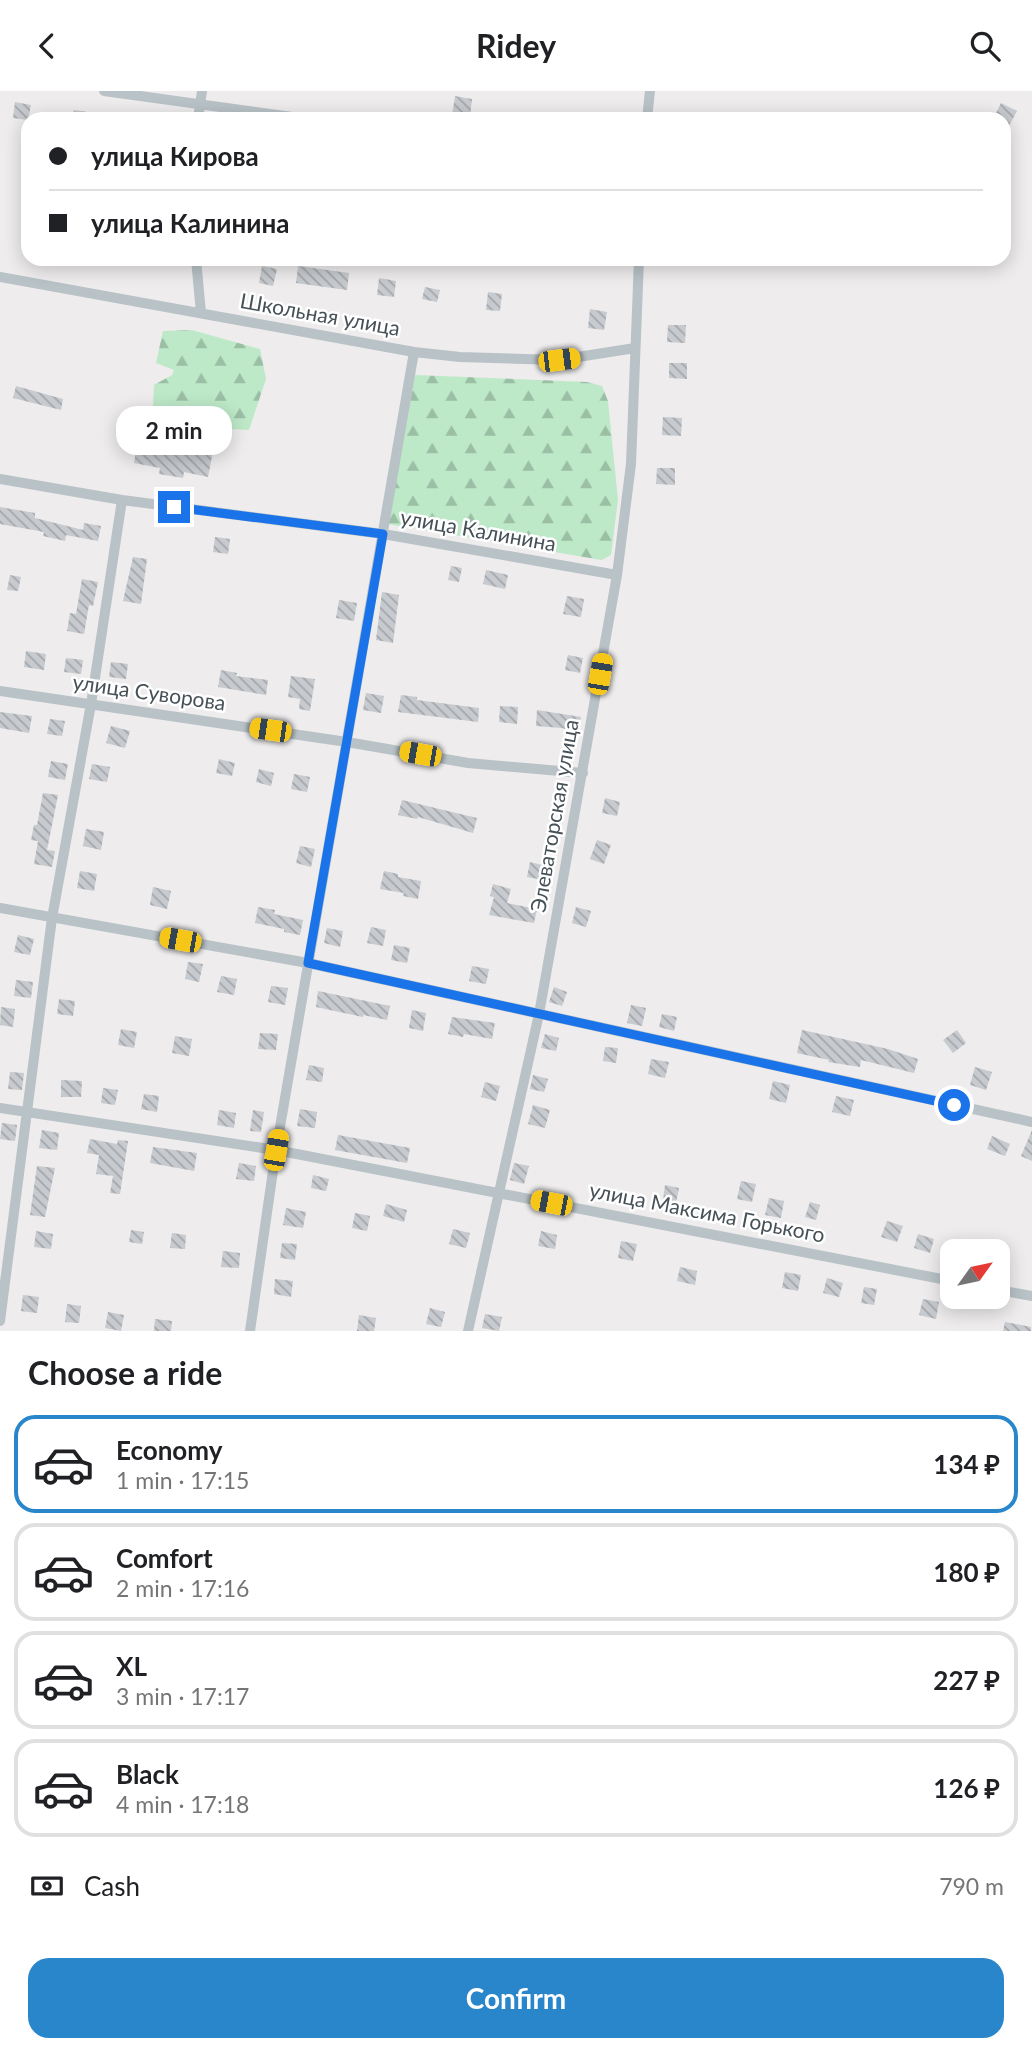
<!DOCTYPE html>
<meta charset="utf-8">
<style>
:root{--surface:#fff;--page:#f6f6f6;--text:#202124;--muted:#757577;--line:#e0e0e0;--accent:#2986cb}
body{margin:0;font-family:Lato,sans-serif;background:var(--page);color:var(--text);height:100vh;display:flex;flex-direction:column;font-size:26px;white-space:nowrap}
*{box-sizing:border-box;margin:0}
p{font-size:23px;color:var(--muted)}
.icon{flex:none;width:38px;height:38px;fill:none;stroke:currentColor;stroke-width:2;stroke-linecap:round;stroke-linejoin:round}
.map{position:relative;height:1240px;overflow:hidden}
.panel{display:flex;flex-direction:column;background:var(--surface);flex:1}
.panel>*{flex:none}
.hud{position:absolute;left:21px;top:21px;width:990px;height:154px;border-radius:21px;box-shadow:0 4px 18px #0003;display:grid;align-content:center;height:154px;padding:0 28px;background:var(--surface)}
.needle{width:46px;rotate:57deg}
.controls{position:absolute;left:940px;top:1148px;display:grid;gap:14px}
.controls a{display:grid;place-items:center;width:70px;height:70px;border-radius:14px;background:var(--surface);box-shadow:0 4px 18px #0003;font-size:35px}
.end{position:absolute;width:32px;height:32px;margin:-16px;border:9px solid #1a73e8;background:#fff;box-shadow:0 0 0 4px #fff}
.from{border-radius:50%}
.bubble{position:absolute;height:49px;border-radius:21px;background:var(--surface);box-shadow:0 4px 18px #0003;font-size:23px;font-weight:700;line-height:49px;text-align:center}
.car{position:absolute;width:21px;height:42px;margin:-21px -10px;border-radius:9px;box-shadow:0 0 5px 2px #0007;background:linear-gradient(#f5c518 24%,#345 0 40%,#f5c518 0 76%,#345 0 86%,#f5c518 0)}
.hud b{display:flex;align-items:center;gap:24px;height:66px;font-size:26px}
.hud b+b{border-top:2px solid var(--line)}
.hud i{width:18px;height:18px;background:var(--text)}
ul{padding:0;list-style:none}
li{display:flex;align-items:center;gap:21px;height:98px;margin:0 14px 10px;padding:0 14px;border:4px solid var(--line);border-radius:21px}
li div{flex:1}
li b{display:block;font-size:26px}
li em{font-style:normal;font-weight:700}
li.on{border-color:var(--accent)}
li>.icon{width:63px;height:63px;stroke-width:1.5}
h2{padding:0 28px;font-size:32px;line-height:84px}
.pay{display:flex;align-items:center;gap:18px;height:77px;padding:0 28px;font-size:26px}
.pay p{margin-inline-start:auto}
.primary-button{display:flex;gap:14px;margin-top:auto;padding:14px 28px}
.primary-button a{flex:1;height:80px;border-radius:21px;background:var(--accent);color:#fff;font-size:28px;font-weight:700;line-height:80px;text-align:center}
header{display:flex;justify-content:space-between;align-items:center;height:91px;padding:0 28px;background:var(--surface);font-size:32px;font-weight:700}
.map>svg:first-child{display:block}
.forest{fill:url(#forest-firs)}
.building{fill:url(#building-back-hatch)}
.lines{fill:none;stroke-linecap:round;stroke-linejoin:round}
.minor{stroke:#b8c2c7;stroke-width:10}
.route{stroke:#1a73e8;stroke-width:9}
.labels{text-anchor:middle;stroke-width:5;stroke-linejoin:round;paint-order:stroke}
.street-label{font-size:21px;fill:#465157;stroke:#fff}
</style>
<header><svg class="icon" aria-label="back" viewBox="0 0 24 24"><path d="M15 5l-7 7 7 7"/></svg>Ridey<svg class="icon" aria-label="search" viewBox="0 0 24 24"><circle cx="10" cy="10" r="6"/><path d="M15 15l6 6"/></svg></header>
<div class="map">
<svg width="1032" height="1240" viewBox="0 0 1032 1240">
<defs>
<pattern id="forest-firs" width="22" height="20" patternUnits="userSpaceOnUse" patternTransform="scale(1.75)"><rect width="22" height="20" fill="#bde9c8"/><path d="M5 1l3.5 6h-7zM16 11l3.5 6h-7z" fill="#9bbfa5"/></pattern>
<pattern id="building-back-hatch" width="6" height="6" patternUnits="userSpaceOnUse" patternTransform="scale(1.75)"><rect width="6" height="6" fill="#c7cace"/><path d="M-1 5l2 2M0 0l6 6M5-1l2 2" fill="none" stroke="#a3a6aa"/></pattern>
</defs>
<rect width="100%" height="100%" fill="#eeecec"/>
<path class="forest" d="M192 239 260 258 266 288 249 339 213 337 202 324 153 317 154 294 172 284 174 279 156 272 163 240Z
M415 284 587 291 602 295 608 310 618 409 611 464 602 469 388 433Z"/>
<path class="building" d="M455 5 472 8 470 26 452 24Z
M15 11 31 14 28 29 13 27Z
M1001 12 1017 20 1004 44V28H993Z
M74 19 100 23V28H72Z
M262 175 277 178 273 195 259 192Z
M298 175 349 182 347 199 296 192Z
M379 187 396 190 394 206 377 204Z
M425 196 440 199 437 211 422 208Z
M488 201 502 203 500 220 486 219Z
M590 218 607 221 604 239 588 237Z
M668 234H686L685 252 667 251Z
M669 272H687V288L669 287Z
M16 295 63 308 61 319 13 307Z
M663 326 682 327 681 345 662 344Z
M139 342 214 355 208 386 184 381 183 387 159 383 160 377 134 372Z
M657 377H675V394L656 393Z
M0 416 35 422V427L83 439 84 432 101 435 98 450 66 444 65 450 43 445 44 441 0 433Z
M215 446 230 448 228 463 213 461Z
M133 466 147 468 141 513 123 510Z
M451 475 462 477 459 491 448 489Z
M486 479 508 484 505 498 483 493Z
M10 484 21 486 18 500 7 499Z
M82 488 98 491 93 515 89 514 84 543 67 540 70 522 76 523Z
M382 501 399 504 393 552 376 549Z
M567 505 584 508 581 526 563 523Z
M339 509 357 512 354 530 336 527Z
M26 560 46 563 44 579 24 576Z
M568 564 583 567 580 582 565 579Z
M66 567 83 569 81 583 64 581Z
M111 571 128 573 126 588 109 586Z
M221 579 237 582 236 585 268 589 266 604 218 596Z
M291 585 315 588 310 620 299 618 300 608 288 606Z
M366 602 384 605 381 622 363 619Z
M401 604 417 606V609L479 617 478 631 398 621Z
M500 615 518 616 517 633 499 631Z
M537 619 581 626 578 642 562 637 536 635Z
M0 621 32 625 29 642 0 637Z
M50 628 65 630 62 645 47 643Z
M111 635 130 640 125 657 106 652Z
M219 668 235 672 232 685 216 682Z
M51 670 68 673 65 689 48 686Z
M92 673 110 676 107 691 89 688Z
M259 678 274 682 271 695 256 691Z
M294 683 310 686 307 701 291 698Z
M43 702 58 704 47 759 55 760 52 776 34 773 38 750 31 749 34 734H37Z
M605 707 620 711 617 725 602 722Z
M402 709 477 727 473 742 418 726 417 728 398 724Z
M86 738 104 741 101 759 83 755Z
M597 749 611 754 604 773 590 768Z
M300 755 315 758 311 776 296 772Z
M530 771 546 775 543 789 527 786Z
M80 780 97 783 94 800 77 797Z
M384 780 398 783V786L421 790 418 808 403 805 404 802 380 798Z
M493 793 511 798 507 812 537 818 534 832 489 824 494 806 490 805Z
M153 796 171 800 167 818 150 814Z
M258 816 275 819 274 823 303 829 300 844 284 841V838L255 832Z
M576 816 591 820 586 836 572 832Z
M371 836 386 839 383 855 367 852Z
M327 837 343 840 340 856 324 852Z
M18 844 34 848 30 864 14 861Z
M394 854 410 857 407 872 391 869Z
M188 871 203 873 199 891 185 888Z
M472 875 489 878 486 893 469 890Z
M221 885 237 888 234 904 217 901Z
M16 889 33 891 31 907 14 905Z
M271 895 288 897 285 914 268 911Z
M554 896 567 901 562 915 549 911Z
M318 900 390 915 387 929 363 924V926L316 916Z
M59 908 75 910 73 925 57 923Z
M631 914 646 917 642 935 627 932Z
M1 916 15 918 13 936 0 934Z
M412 919 426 922 423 940 409 937Z
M662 923 677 926 674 940 659 936Z
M452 926 495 932 492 948 464 943 463 946 448 943Z
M121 938 137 941 134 957 118 954Z
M802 939 888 958 918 968 914 982 861 969 860 976 828 971 829 969 797 962Z
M957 939 966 952 953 962 943 949Z
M260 942 278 943 276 959 258 958Z
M545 943 559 947 556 960 541 957Z
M175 945 192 948 189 965 172 962Z
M605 956 618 957 616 972 603 970Z
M651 968 669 971 665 987 648 983Z
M309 974 324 977 322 991 306 989Z
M975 976 992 981 986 999 970 994Z
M10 981 24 982 22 999 8 998Z
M533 984 548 988 544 1001 530 998Z
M61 989 82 990 81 1006H61Z
M773 990 790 994 786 1012 769 1008Z
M485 991 500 995 496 1010 481 1006Z
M103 997 118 999 115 1014 101 1012Z
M144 1003 159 1005 157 1021 141 1018Z
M836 1005 854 1009 850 1025 832 1021Z
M533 1014 550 1019 545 1037 528 1033Z
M300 1018 317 1021 315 1037 297 1035Z
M219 1019 236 1022 234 1037 217 1034Z
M253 1019 264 1021 261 1041 250 1040Z
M2 1032 17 1034 15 1050 0 1048Z
M42 1039 59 1042 57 1059 39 1057Z
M1032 1039V1070L1021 1065Z
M338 1044 410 1057 407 1072 335 1059Z
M992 1045 1010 1053 1005 1065 987 1058Z
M90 1048 117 1053 118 1049 128 1050 120 1103 110 1102 113 1085 96 1083 99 1064 87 1062Z
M153 1056 197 1062 194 1080 150 1072Z
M239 1072 256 1075 254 1090 236 1088Z
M514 1072 529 1075 524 1093 510 1089Z
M37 1075 55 1077 45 1126 30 1124Z
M313 1084 329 1088 326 1100 311 1097Z
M741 1090 756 1093 752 1111 737 1108Z
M665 1094 679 1097 676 1112 663 1110Z
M769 1107 784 1110 781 1127 765 1124Z
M810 1111 820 1114 816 1129 805 1126Z
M386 1113 407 1119 404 1131 383 1125Z
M286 1117 306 1121 303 1137 283 1134Z
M355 1122 370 1125 367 1140 352 1137Z
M887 1130 903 1135 897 1151 881 1146Z
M453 1138 470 1142 466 1157 449 1153Z
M131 1139 144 1141 142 1153 129 1151Z
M36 1140 53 1143 51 1158 34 1156Z
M541 1140 557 1144 555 1158 538 1155Z
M172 1142 186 1144 185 1158 170 1157Z
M918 1143 934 1148 930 1162 914 1157Z
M621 1150 637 1153 633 1170 618 1167Z
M282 1152 297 1153 295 1169 280 1167Z
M223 1160 240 1162 239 1177 221 1176Z
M680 1176 697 1180 695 1194 677 1190Z
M785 1181 801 1184 798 1200 782 1197Z
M827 1187 843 1192 839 1206 823 1202Z
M275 1188 293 1190 291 1206 274 1203Z
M864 1196 877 1198 874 1214 861 1212Z
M23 1204 39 1206 37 1222 21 1220Z
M923 1208 939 1211 936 1228 919 1224Z
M67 1213 81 1215 79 1232 65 1231Z
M430 1217 445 1221 441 1236 426 1233Z
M108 1221 124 1224 121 1240 105 1237Z
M485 1223 502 1226 499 1240 482 1237Z
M359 1224 376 1227 374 1240H357Z
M155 1228 172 1230 171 1240H154Z
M1005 1231 1031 1236V1240H1003Z"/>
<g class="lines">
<path class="minor" d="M104 0 307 28
M198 28 202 0
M647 28 650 0
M196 168 201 222
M0 186 414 261 460 266 559 269 635 257
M0 388 122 409 383 443 617 484
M0 600 347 651 468 672 583 682
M0 817 308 872 1032 1031
M0 1017 276 1059 952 1190
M998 1199 1032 1205
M0 1230 52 827 91 613 122 409
M250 1240 276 1059 414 261
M468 1240 539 923 617 484 631 373 639 168"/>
</g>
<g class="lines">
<path class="route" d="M174 416 383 443 308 872 954 1014"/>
</g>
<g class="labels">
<g class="street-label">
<text transform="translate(320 224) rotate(10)" y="7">Школьная улица</text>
<text transform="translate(478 440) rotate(10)" y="7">улица Калинина</text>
<text transform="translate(149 602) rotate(8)" y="7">улица Суворова</text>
<text transform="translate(555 725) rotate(-80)" y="7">Элеваторская улица</text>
<text transform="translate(707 1122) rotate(11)" y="7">улица Максима Горького</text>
</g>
</g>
</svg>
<div class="controls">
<a><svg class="needle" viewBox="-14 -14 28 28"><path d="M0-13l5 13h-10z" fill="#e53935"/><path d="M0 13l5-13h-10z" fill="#757577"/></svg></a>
</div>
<i class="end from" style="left:954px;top:1014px"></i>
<i class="end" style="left:174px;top:416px"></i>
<div class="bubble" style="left:116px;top:315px;width:116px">2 min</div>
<i class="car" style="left:559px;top:269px;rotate:83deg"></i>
<i class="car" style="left:600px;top:583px;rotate:10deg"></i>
<i class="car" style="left:270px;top:639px;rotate:278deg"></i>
<i class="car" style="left:420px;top:663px;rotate:280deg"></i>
<i class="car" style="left:180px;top:849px;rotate:280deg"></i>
<i class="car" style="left:276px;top:1059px;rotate:10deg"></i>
<i class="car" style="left:551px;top:1112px;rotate:281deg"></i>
<div class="hud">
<b><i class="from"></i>улица Кирова</b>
<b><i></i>улица Калинина</b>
</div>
</div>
<section class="panel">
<h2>Choose a ride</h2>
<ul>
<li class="on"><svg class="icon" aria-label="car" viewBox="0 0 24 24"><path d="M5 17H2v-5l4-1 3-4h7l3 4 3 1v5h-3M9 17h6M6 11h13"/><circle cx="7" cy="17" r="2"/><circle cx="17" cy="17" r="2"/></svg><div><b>Economy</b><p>1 min · 17:15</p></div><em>134 ₽</em></li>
<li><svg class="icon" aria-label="car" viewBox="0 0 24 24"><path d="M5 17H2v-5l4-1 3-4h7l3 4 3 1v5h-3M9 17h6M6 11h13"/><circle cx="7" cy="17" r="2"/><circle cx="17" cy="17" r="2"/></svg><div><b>Comfort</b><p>2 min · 17:16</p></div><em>180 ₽</em></li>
<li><svg class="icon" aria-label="car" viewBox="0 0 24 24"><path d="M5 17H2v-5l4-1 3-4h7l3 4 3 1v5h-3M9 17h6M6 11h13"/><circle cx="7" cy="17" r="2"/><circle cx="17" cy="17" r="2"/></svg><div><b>XL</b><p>3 min · 17:17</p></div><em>227 ₽</em></li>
<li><svg class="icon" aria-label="car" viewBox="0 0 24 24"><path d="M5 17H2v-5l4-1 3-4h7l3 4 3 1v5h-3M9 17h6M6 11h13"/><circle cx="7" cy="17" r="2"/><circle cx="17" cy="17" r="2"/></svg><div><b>Black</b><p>4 min · 17:18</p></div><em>126 ₽</em></li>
</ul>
<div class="pay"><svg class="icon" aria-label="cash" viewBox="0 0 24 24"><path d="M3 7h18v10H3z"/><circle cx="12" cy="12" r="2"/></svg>Cash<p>790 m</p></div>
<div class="primary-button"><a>Confirm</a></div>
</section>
